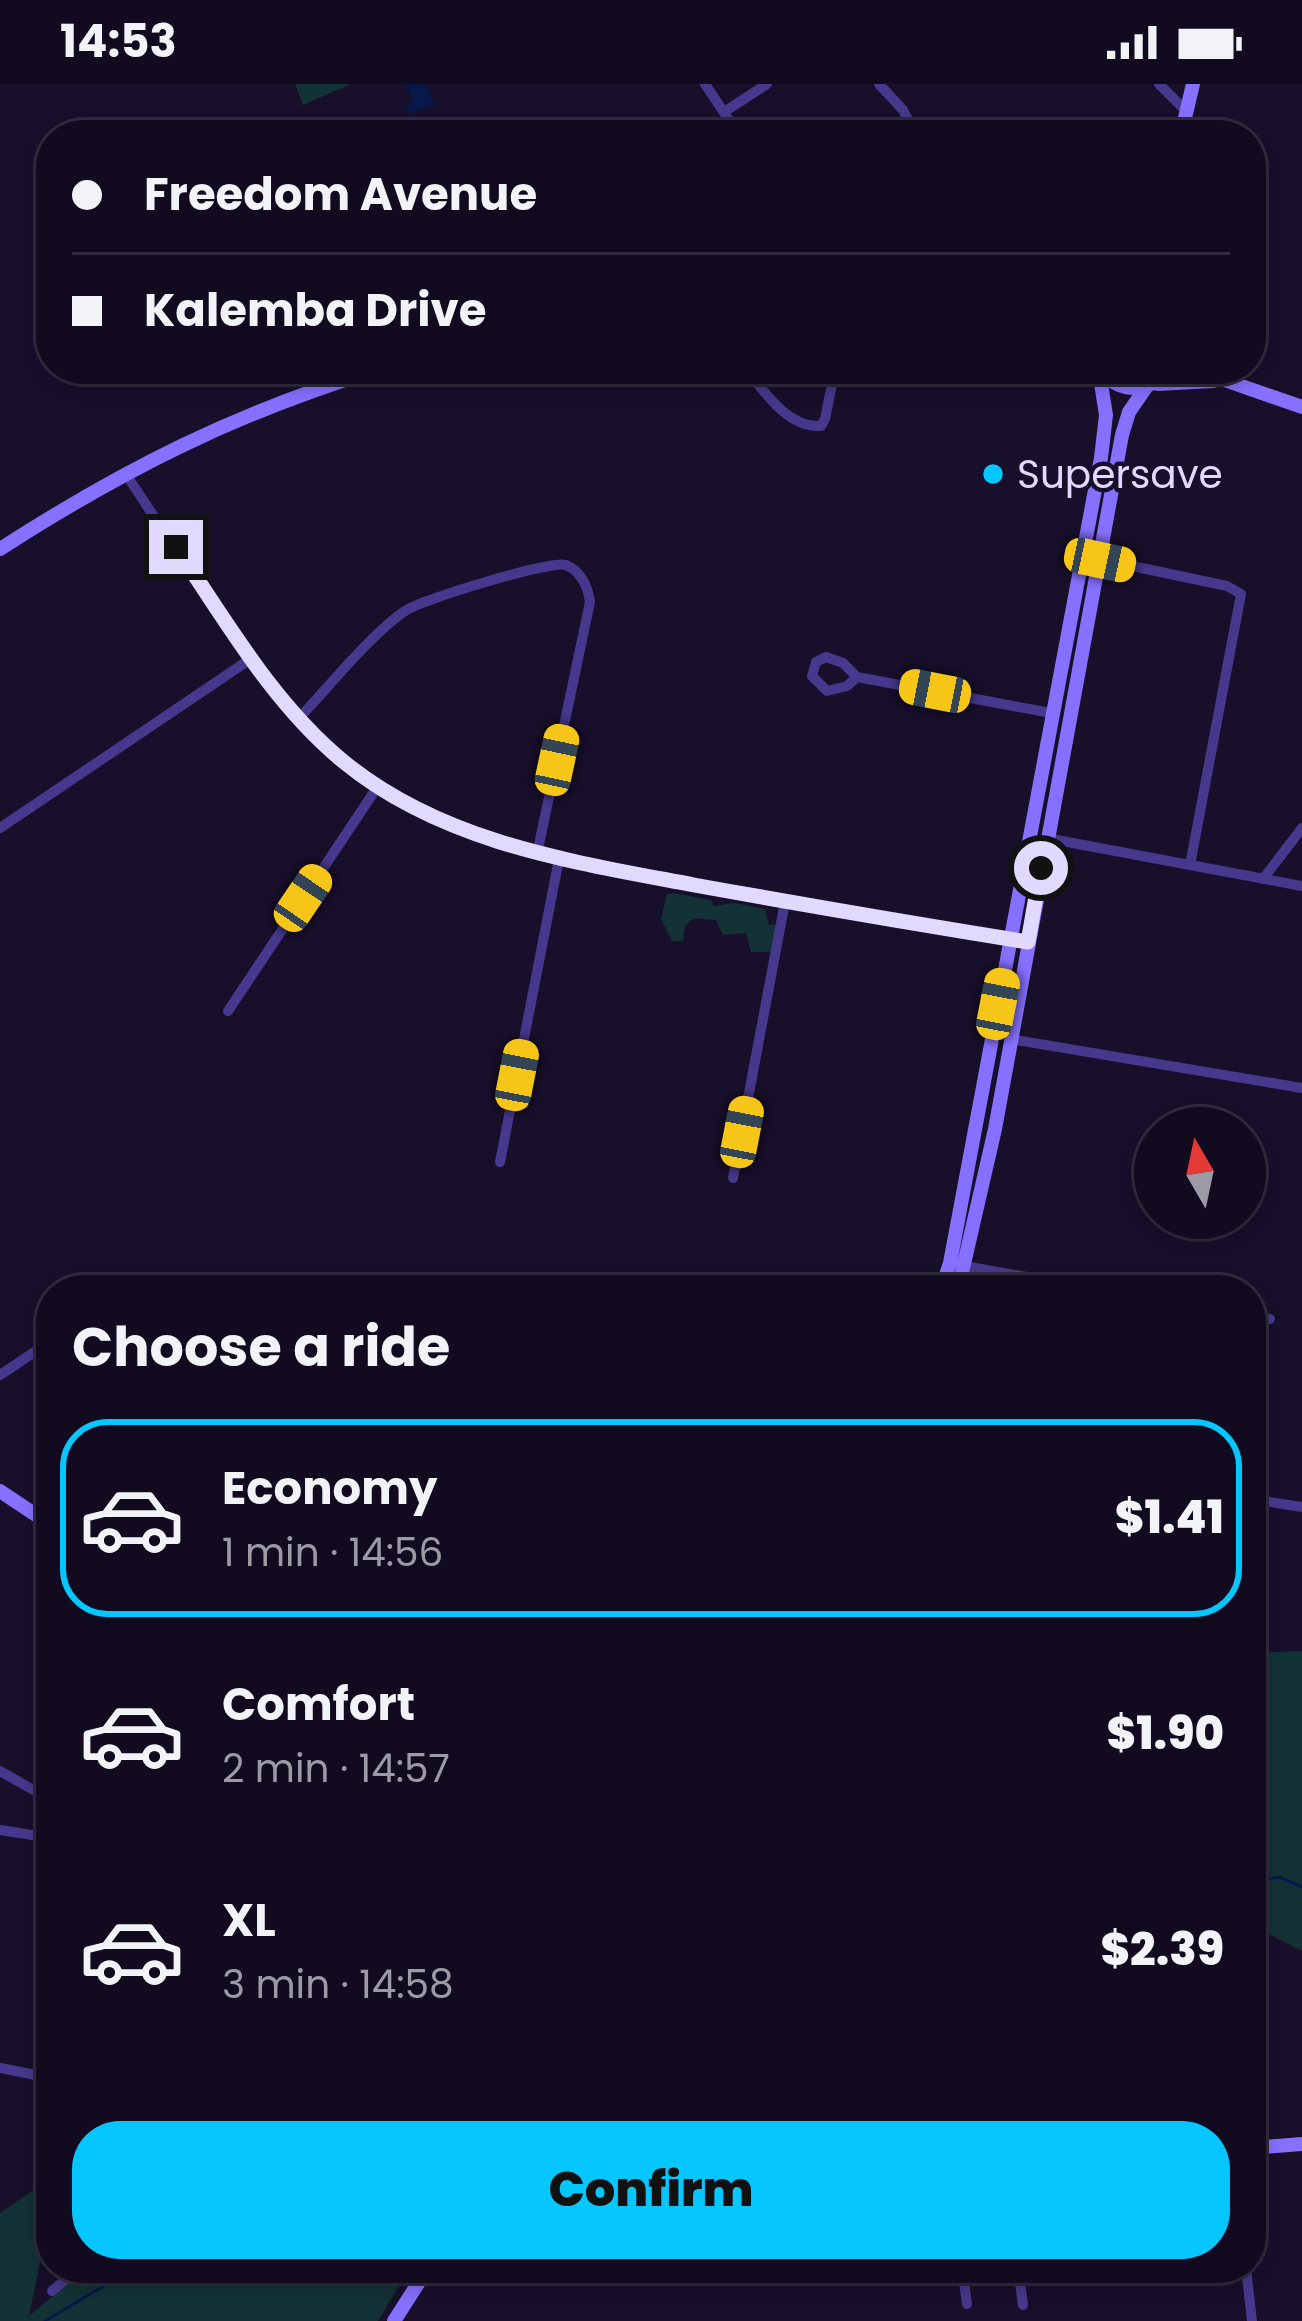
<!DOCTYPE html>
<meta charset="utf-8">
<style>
:root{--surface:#120b20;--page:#1f192d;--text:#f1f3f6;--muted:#9c9ba5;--line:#312b3e;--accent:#05c6ff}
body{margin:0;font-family:Poppins,sans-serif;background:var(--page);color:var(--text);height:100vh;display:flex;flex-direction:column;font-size:45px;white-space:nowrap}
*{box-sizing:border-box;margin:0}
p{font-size:39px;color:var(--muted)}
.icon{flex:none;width:66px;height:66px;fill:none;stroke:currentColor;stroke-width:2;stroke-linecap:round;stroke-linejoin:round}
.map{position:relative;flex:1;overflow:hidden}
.details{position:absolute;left:36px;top:1191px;width:1230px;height:1008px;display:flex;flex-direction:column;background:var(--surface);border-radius:48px;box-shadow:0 6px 18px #0003,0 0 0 3px var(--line)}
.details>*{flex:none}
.banner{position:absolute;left:36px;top:36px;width:1230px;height:264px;border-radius:48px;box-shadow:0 6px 18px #0003,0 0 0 3px var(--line);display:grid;align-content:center;height:264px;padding:0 36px;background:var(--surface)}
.needle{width:78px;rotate:351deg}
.controls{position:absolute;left:1134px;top:1023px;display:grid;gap:24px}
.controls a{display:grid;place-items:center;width:132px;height:132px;border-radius:50%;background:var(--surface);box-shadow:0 6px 18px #0003,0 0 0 3px var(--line);font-size:60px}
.end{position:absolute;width:54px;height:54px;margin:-27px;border:15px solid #e2d9ff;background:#111;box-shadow:0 0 0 6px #111}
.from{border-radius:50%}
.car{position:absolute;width:36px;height:72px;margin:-36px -18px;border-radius:15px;box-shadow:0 0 9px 3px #0007;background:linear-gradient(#f5c518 24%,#345 0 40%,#f5c518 0 76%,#345 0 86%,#f5c518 0)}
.banner b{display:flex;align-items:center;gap:42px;height:114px;font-size:45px}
.banner b+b{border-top:3px solid var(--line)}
.banner i{width:30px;height:30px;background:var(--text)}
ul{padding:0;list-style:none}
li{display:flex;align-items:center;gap:36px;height:198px;margin:0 24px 18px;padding:0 12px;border:6px solid transparent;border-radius:48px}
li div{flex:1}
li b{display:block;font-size:45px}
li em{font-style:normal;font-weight:800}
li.active{border-color:var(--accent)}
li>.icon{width:108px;height:108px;stroke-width:1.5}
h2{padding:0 36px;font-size:54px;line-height:144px}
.button{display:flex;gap:24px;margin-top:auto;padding:24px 36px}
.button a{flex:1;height:138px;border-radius:48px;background:var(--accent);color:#111;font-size:48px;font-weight:800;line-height:138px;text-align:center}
.status{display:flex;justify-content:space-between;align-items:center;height:84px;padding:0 60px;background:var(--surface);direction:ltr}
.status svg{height:33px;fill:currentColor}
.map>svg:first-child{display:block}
.green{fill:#123235}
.water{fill:#08184b}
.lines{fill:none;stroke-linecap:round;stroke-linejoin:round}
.stream{stroke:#08184b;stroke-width:3}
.street{stroke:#46388c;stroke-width:10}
.secondary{stroke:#8670ff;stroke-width:14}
.route{stroke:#e2d9ff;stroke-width:15}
.poi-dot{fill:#05c6ff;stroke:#180f2b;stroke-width:4.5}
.labels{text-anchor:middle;stroke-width:9;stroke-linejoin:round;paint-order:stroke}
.poi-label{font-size:39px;fill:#e2d9ff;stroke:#180f2b;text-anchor:start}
</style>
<div class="status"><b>14:53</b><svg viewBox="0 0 49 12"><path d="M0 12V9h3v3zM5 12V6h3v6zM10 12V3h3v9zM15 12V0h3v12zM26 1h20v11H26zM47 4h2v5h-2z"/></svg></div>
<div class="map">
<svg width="1302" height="2237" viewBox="0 0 1302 2237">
<rect width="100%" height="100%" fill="#180f2b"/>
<path class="green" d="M295 0H351L303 21Z
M673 809 711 816 714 822 735 819 765 825 769 841 777 840 771 868H751L746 849 723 851 716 836 694 834 685 842 683 857H672L661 835 667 810Z
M1302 1567V1867L1251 1841V1569Z
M51 2094V2124L29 2232 87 2184H410L378 2237H0V2129Z"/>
<path class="water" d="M406 0H426L434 21 409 30 406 21 413 18Z"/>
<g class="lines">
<path class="stream" d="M1251 1798 1279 1793 1302 1803
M45 2237 134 2184"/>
<path class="street" d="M705 0 739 51
M879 0 903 26 916 51
M1159 0 1185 26
M724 28 767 0
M746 285C765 309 788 344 821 342L825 335 835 285
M125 389C186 478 262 613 345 679 447 761 579 779 704 802 811 823 919 840 1028 858
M1099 475 1227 502 1241 510 1190 781
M826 573 843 579 857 593 847 602 827 607 812 592 816 578Z
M857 593 1051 629
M299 634C328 604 372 549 405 527 420 516 551 476 566 481 581 487 588 503 590 518L537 770
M0 744 252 574
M1046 754 1302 802
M1263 795 1302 744
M228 927 378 702
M1010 955 1302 1004
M500 1078 559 775
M733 1094 785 818
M959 1181 1099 1206
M1251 1232 1270 1235
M0 1291 51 1257
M1251 1350 1263 1255 1252 1232
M1251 1415 1302 1423
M0 1687 51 1716
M0 1746 32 1751 51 1749
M0 1984 51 1994
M962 2184 967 2220
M1018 2184 1023 2221
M1246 2184 1252 2237
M52 2207 79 2184"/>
<path class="secondary" d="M1181 51 1193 0
M1193 285 1302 323
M1102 289C1123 310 1150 309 1169 285
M1158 300 1213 297
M0 465C126 384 236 329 379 285
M941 1206 950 1179 1101 374 1106 331 1099 287
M958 1206 995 1045 1122 351 1129 328 1147 302
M0 1407 51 1441
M1251 2064 1302 2060
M394 2237 428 2184"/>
</g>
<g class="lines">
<path class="route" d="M176 463C226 537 274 621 344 678 443 759 573 778 694 801 805 821 916 840 1028 858L1041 784"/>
</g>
<circle class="poi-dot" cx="993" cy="390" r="12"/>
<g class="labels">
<g class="poi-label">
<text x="1017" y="404">Supersave</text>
</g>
</g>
</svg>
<div class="controls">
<a><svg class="needle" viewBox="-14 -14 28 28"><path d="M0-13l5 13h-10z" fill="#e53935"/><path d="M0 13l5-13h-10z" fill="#9c9ba5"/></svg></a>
</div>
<i class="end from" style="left:1041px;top:784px"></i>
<i class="end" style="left:176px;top:463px"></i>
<i class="car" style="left:1100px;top:476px;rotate:102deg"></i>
<i class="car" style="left:935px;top:607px;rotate:281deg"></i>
<i class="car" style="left:557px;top:676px;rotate:12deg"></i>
<i class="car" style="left:303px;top:814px;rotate:34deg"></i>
<i class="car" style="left:998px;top:920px;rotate:11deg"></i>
<i class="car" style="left:517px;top:991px;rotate:11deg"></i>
<i class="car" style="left:742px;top:1048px;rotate:11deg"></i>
<div class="banner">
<b><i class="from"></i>Freedom Avenue</b>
<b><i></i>Kalemba Drive</b>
</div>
<section class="details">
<h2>Choose a ride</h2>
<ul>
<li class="active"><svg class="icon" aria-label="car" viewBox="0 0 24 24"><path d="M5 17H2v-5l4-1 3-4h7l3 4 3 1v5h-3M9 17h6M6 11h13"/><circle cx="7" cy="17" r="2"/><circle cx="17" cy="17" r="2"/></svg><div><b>Economy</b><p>1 min · 14:56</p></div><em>$1.41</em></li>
<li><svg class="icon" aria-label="car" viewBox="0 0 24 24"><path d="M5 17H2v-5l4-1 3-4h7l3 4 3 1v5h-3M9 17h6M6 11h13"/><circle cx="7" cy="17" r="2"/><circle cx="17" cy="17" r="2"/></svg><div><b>Comfort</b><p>2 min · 14:57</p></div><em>$1.90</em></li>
<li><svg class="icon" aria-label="car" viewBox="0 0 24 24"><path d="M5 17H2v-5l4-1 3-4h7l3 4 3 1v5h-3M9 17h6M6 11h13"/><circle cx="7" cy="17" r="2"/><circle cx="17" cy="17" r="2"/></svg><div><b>XL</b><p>3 min · 14:58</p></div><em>$2.39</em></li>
</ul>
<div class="button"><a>Confirm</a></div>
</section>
</div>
